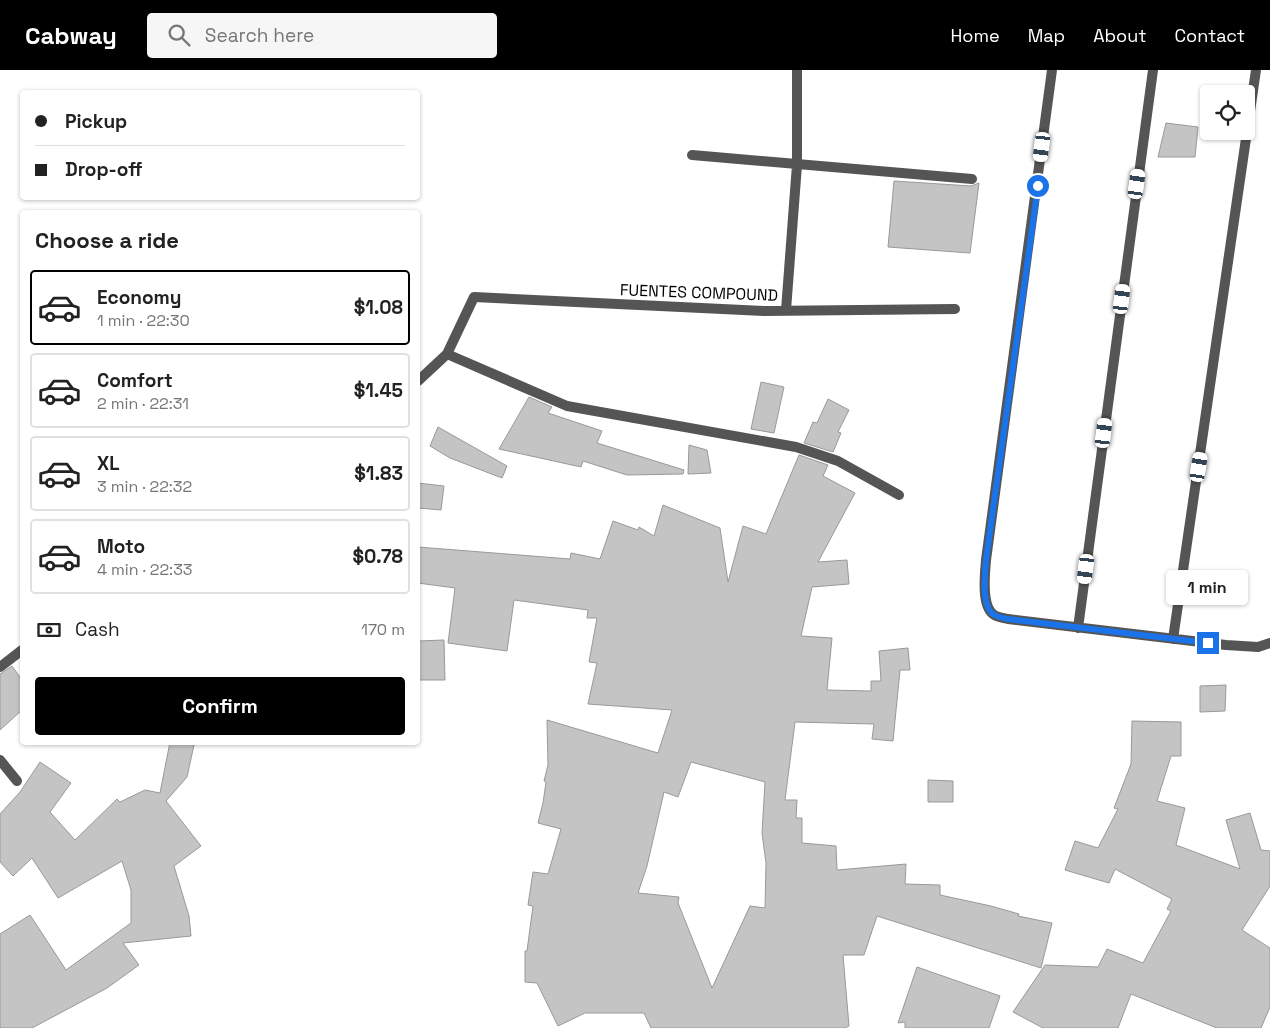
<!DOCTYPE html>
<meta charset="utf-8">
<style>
:root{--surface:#fff;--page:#f6f6f6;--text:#222;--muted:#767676;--line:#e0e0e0;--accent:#000}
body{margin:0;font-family:"Space Grotesk",sans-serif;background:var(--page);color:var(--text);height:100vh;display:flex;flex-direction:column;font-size:19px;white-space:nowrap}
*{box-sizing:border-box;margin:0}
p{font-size:16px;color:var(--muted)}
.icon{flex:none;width:28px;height:28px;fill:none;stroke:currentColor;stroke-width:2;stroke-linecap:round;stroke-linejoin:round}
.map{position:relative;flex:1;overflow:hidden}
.drawer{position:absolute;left:20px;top:140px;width:400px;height:535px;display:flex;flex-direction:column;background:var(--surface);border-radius:5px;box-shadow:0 1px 4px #0004}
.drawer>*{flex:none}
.guide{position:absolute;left:20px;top:20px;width:400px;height:110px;border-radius:5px;box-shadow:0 1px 4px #0004;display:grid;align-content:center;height:110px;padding:0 15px;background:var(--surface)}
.controls{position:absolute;left:1200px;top:15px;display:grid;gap:10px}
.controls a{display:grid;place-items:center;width:55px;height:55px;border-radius:5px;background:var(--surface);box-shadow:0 1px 4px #0004;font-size:25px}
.end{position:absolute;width:22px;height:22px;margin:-11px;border:6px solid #1a73e8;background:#fff;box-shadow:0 0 0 2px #fff}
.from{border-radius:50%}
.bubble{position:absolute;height:35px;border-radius:5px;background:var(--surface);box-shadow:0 1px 4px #0004;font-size:16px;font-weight:700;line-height:35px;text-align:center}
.car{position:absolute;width:15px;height:30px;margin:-15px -8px;border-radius:6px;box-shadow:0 0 4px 1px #0007;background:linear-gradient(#fff 24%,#345 0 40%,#fff 0 76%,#345 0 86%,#fff 0)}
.guide b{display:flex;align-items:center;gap:18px;height:48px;font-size:19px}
.guide b+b{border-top:1px solid var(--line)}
.guide i{width:12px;height:12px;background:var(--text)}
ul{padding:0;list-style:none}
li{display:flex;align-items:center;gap:15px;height:75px;margin:0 10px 8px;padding:0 5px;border:2px solid var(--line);border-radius:5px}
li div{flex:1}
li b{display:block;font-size:19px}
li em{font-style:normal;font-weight:700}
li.selected{border-color:var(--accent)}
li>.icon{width:45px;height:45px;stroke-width:1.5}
h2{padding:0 15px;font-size:22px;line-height:60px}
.pay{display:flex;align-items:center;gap:12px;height:55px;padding:0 15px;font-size:19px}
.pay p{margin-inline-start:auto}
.cta{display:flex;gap:10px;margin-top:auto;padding:10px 15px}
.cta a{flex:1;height:58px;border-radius:5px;background:var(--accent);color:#fff;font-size:20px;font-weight:700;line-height:58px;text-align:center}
header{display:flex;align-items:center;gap:30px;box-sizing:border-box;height:70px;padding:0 25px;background:var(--accent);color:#fff}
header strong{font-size:24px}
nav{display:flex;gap:28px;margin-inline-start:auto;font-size:18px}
.search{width:350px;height:45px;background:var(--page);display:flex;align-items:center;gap:12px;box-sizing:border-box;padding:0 18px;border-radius:5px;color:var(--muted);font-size:19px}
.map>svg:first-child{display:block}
.building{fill:#c4c4c4;stroke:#999;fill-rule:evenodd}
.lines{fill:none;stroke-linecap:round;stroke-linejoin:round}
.street{stroke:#555;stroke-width:10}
.route{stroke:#1a73e8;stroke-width:6}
.labels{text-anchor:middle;stroke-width:4;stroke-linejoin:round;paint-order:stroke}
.street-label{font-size:16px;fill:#000;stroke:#fff}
</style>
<header>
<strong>Cabway</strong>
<div class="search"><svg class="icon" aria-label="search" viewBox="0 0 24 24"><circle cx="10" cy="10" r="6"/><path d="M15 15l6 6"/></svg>Search here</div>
<nav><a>Home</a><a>Map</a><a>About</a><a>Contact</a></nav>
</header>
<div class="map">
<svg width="1270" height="958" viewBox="0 0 1270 958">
<rect width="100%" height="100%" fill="#fff"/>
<path class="building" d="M1166 53 1198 57 1195 87H1158Z
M894 111 971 116 979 113 970 183 888 177Z
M761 312 784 317 774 363 751 359Z
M529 327 552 337 548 343 602 361 597 373 684 400 683 404 627 405 583 391 581 397 499 379Z
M828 329 849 340 838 362 841 363 833 382 804 373 813 352 817 353Z
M438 357 507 396 502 408 450 388 430 376Z
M689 375 707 380 711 403 688 404Z
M799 385 828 395 823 406 855 423 818 492 847 490 849 514 812 517 801 566 832 568 827 620 871 621V611H881L879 581 908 578 910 600H900L893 671 872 669 874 654 795 652 785 730H797L796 748H802V773L836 776 837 800 906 794 905 814 940 815V825L991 836 1019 844 1018 846 1052 853 1041 898 877 846 864 885H843L849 956 845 958H651L644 943H585L558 956 537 913 525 912V881H527L533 836 528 835 533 802 548 804 561 759 538 753 543 733 546 712 544 711 548 695 547 650 658 683 672 640 588 634 597 593 589 592 597 548H587L588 540 514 530 507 581 448 573 455 518 418 513V477L570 489 571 483 600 489 613 451 638 460 639 457 654 466 663 435 720 458 728 512 743 456 766 464ZM691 692 765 712 762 763 766 793 765 838 750 836 712 918 678 833 679 827 638 823 647 796 664 722 678 727Z
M418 413 444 416 441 440 418 438Z
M444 570 445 610H418V571Z
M12 596 22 610V640L0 660V604Z
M1226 615 1225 641 1200 642V616Z
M1132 651 1181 652V686H1171L1157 731 1185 738 1176 775 1240 799 1226 750 1250 743 1261 780 1270 781V816L1242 860 1270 878V937L1261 958H1217L1131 924 1118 958H1043L1013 942 1045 895 1098 897 1107 879 1143 893 1171 841 1167 839 1172 829 1115 799 1109 813 1065 800 1075 771 1098 778 1118 739 1114 738 1131 694Z
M170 672 194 675 187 707 166 731 201 776 174 796 189 846 191 866 123 873 139 895 107 918 32 958H0V864L30 845 66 900 131 853V820L122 791 58 828 32 788 13 806 0 792V744L20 722 40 692 71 713 50 742 75 770 117 729 120 732 145 720 160 723Z
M928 710 953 711V732H928Z
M917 897 1000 926 989 958H905V952L898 953Z"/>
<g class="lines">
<path class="street" d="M1052 0 986 490C985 503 981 535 993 544 996 547 1004 548 1008 549L1226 575 1258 577 1270 573
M692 85 972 109
M786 240 797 95V0
M447 284 567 336 796 377 838 391 899 425
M418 311 447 284 474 227 764 241 955 239
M1078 558 1153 0
M1173 569 1256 0
M0 597 22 580
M0 690 17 711"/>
</g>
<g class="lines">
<path class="route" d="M1038 116 986 490C985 503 981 535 993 544 996 547 1004 548 1008 549L1208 573"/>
</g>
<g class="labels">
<g class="street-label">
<text transform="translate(699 222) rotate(2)" y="6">FUENTES COMPOUND</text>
</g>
</g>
</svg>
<div class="controls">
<a><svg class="icon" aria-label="locate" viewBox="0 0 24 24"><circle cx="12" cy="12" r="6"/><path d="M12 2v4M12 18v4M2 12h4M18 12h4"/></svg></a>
</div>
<i class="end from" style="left:1038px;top:116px"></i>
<i class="end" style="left:1208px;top:573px"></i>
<div class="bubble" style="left:1166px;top:500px;width:82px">1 min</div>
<i class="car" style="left:1042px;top:77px;rotate:187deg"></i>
<i class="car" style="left:1137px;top:114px;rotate:8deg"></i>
<i class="car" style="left:1122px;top:229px;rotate:7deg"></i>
<i class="car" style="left:1104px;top:363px;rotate:7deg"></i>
<i class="car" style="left:1199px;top:397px;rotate:9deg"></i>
<i class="car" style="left:1086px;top:499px;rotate:187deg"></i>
<div class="guide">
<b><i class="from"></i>Pickup</b>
<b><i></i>Drop-off</b>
</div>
<section class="drawer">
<h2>Choose a ride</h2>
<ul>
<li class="selected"><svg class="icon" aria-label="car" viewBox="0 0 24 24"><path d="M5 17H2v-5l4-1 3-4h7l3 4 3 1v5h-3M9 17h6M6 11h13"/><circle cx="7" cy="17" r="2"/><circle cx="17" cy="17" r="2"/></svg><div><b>Economy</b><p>1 min · 22:30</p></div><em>$1.08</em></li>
<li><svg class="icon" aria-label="car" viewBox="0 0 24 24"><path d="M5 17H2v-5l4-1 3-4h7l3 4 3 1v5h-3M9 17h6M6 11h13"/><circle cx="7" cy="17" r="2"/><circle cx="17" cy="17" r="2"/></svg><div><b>Comfort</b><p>2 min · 22:31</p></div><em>$1.45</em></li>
<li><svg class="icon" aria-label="car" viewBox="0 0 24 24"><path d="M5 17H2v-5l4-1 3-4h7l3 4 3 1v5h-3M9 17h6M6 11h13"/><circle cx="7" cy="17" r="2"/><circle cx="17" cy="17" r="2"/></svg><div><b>XL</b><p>3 min · 22:32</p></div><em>$1.83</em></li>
<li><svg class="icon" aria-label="car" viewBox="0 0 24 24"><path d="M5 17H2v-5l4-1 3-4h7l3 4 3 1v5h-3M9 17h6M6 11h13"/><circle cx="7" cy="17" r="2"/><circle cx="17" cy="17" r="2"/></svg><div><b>Moto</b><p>4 min · 22:33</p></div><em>$0.78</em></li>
</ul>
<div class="pay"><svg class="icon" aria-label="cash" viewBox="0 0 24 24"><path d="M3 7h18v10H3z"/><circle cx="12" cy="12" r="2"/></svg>Cash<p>170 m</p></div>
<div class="cta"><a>Confirm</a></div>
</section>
</div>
